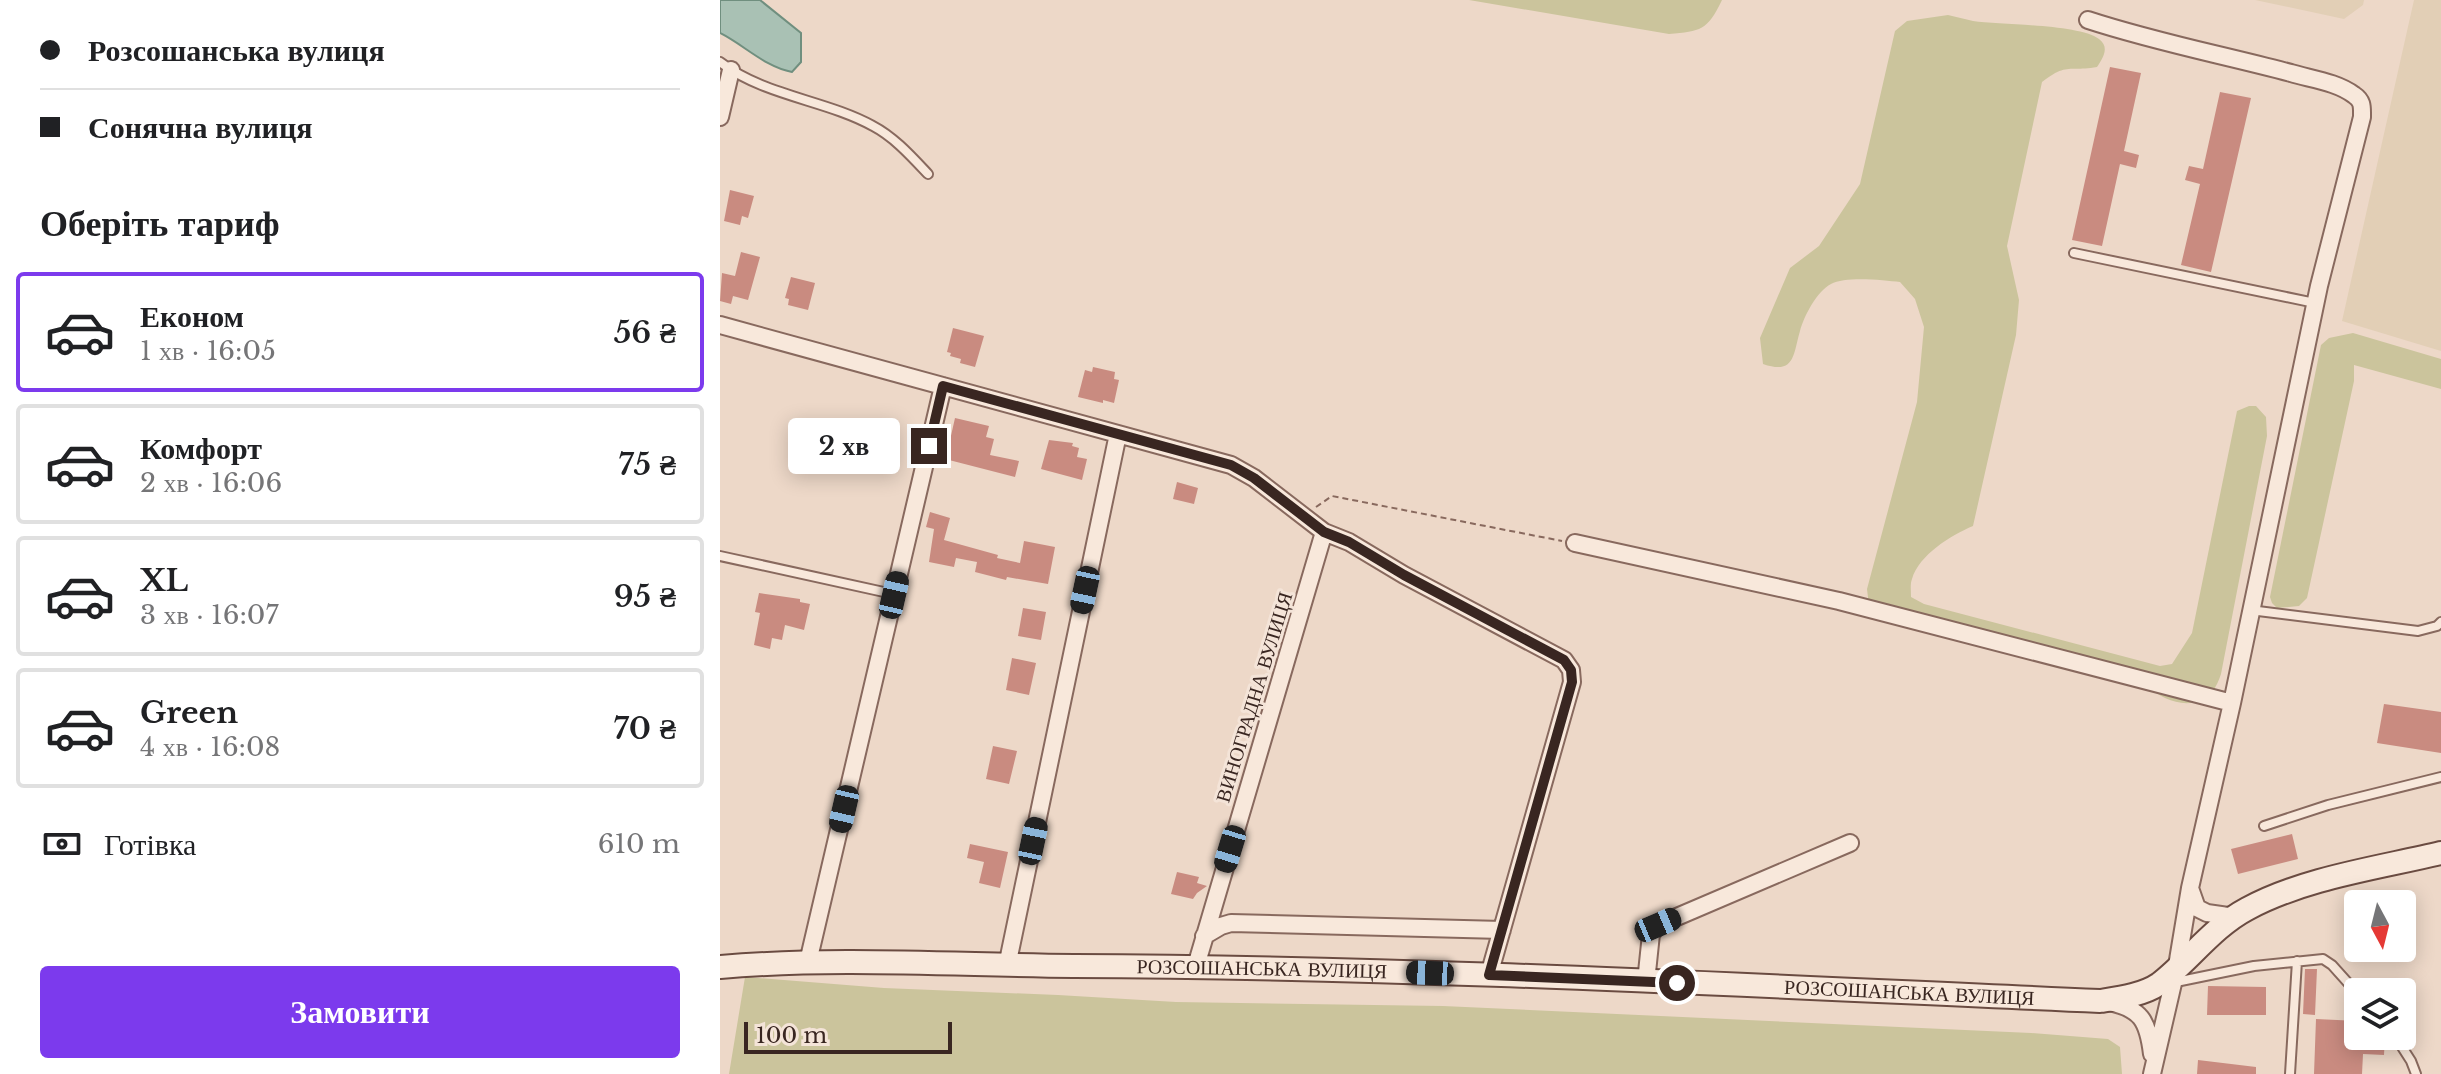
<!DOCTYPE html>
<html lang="uk">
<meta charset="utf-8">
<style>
:root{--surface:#fff;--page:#f6f6f6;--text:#202124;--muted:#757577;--line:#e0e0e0;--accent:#7c3aed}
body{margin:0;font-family:"Libre Baskerville",serif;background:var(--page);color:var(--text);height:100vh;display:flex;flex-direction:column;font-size:30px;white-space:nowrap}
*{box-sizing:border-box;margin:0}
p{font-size:26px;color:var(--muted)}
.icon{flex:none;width:44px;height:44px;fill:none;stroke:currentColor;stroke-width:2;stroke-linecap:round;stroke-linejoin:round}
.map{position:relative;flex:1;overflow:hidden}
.side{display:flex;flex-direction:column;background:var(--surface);width:720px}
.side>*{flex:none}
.top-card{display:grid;align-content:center;height:176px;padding:0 40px;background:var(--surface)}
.needle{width:52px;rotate:173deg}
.tools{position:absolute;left:1624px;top:890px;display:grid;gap:16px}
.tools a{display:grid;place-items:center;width:72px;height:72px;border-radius:8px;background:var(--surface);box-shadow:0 4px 20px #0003;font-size:40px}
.scale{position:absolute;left:24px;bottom:20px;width:208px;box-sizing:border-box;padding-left:8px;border:4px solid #392621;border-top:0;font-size:22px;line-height:28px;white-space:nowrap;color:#392621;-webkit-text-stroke:6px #f4e4d8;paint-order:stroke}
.end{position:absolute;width:36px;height:36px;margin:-18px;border:10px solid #392621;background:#fff;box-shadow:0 0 0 4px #fff}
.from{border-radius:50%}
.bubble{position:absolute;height:56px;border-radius:8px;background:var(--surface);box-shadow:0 4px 20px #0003;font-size:26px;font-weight:600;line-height:56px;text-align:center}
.car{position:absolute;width:24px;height:48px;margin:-24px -12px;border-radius:10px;box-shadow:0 0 6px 2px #0007;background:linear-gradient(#222 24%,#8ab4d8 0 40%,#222 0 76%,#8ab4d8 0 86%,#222 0)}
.top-card b{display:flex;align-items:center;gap:28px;height:76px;font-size:30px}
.top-card b+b{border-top:2px solid var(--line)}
.top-card i{width:20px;height:20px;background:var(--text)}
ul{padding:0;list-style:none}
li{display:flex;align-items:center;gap:24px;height:120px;margin:0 16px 12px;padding:0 24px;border:4px solid var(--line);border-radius:8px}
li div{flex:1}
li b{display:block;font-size:30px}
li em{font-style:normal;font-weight:600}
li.current{border-color:var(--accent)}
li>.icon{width:72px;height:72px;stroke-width:1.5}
h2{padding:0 40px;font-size:36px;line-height:96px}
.pay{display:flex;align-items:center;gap:20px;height:88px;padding:0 40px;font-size:30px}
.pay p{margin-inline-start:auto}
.action{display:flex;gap:16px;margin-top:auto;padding:16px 40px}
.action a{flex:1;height:92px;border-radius:8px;background:var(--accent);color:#fff;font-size:32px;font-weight:600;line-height:92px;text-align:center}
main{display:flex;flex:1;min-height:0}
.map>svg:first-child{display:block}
.farmland{fill:#e2cfb6}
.green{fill:#cbc49c}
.water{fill:#a9c1b4;stroke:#708f7f;stroke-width:2}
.building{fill:#c98b80}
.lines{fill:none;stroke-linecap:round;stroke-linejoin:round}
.lane-casing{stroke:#88695e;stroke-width:12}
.street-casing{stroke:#88695e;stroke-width:20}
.secondary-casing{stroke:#6a4b41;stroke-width:26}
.path{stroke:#88695e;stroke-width:2;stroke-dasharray:6 4;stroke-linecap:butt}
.lane{stroke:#f8e8db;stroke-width:8}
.street{stroke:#f8e8db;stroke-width:16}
.secondary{stroke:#f8e8db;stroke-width:22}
.route{stroke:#392621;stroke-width:10}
.labels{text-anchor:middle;stroke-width:6;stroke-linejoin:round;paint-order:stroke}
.street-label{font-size:20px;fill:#392621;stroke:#f4e4d8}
</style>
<main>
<section class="side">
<div class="top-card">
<b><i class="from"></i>Розсошанська вулиця</b>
<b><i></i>Сонячна вулиця</b>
</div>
<h2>Оберіть тариф</h2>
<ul>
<li class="current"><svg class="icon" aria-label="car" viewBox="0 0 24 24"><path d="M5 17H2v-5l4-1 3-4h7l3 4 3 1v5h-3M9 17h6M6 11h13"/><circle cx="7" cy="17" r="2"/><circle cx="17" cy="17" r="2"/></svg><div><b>Економ</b><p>1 хв · 16:05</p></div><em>56 ₴</em></li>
<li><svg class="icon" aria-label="car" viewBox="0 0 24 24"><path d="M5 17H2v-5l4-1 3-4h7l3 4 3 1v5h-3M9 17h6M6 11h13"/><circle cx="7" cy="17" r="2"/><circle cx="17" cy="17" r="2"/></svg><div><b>Комфорт</b><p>2 хв · 16:06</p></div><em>75 ₴</em></li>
<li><svg class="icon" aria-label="car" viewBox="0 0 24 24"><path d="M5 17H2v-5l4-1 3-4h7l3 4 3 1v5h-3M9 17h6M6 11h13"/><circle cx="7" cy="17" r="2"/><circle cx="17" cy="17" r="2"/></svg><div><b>XL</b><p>3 хв · 16:07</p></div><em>95 ₴</em></li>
<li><svg class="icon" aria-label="car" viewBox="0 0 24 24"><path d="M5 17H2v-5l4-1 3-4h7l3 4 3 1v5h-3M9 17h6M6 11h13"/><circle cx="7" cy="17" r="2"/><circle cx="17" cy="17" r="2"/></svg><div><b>Green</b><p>4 хв · 16:08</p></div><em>70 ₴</em></li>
</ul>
<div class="pay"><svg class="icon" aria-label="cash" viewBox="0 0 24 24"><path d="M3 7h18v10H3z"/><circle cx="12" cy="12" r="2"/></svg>Готівка<p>610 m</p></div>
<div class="action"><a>Замовити</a></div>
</section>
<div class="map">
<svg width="1721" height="1074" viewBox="0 0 1721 1074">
<rect width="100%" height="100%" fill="#edd8c8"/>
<path class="farmland" d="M1535 0H1644L1643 5 1624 19Z
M1694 0H1721V351L1622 321Z"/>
<path class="green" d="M749 0H1002C987 31 981 31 949 34Z
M1228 15C1236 17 1245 19 1253 21 1281 25 1359 24 1379 39 1390 47 1383 58 1377 67 1350 72 1347 62 1322 82L1287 246 1299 300 1296 335 1253 526C1231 535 1199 555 1192 579 1190 584 1191 591 1191 597L1204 604 1440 666 1452 664 1472 633 1517 411 1529 406H1536L1546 417 1547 436 1501 674C1499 680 1496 687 1492 692 1474 712 1444 702 1428 686L1149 606 1147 589 1197 402 1204 327 1195 299 1180 282C1163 280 1125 276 1111 284 1097 291 1084 316 1080 331 1073 355 1075 375 1043 364L1040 338 1070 268 1099 246 1140 184 1175 31 1187 21Z
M1633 333 1721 359V389L1634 365V381L1587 598 1579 606 1557 608 1552 603 1550 597 1601 345 1609 338Z
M25 977 164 988 338 995 456 1002 723 1006 1311 1033 1388 1039 1400 1047 1402 1074H9Z"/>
<path class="water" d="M0 0H40L81 33V62L72 72C45 67 24 45 0 33Z"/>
<path class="building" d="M1390 67 1421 73 1404 151 1419 155 1416 168 1400 164 1382 246 1352 240Z
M1500 92 1531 98 1491 272 1461 265 1480 184 1465 180 1469 166 1483 169Z
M10 190 34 196 28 218 22 216 20 225 4 221Z
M21 252 40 257 28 300 13 296 11 304 0 301 2 273 15 276Z
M71 277 95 283 88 310 68 305 69 299 65 298Z
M233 328 264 336 255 367 240 363 241 359 230 356 231 353 227 352Z
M373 367 395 372 394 379 399 380 394 403 383 400V403L358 397 365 370 372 372Z
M235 418 269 426 266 437 274 439 270 455 299 461 295 477 229 460 231 450 228 449Z
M329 440 353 443 352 446 359 448 357 457 367 459 362 480 321 469Z
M457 482 478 488 474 504 453 499Z
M210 512 230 518 224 540 278 555 277 558 300 563 304 541 335 547 328 584 287 577 286 580 255 572 257 562 236 558 234 567 209 562 214 529 206 527Z
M39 593 80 599V602L90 604 84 630 65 625 62 640 52 638 50 649 34 645 40 613 35 612Z
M303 608 326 612 321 640 298 636Z
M292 658 316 663 309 695 286 690Z
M1664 704 1721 712V753L1657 743Z
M273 746 297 751 289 784 266 779Z
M1572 834 1578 859 1518 874 1511 849Z
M250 844 288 852 280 888 259 883 264 862 247 858Z
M457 872 479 877 477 883 487 886 477 893 473 899 451 894Z
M1585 969H1597L1595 1015 1583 1014Z
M1488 986 1546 987V1015H1487Z
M1596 1019 1638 1021V1036H1665L1664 1055 1643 1054 1642 1074H1594Z
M1478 1060 1536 1067V1074H1477Z"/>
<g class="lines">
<defs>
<path id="lane" d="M0 62C44 96 106 100 153 126 174 137 191 156 208 174
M1354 253 1595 303
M0 556 173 594
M1530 610 1698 631 1717 626 1721 622
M1544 826 1608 805 1721 777
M1451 983 1534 966 1603 959 1612 965 1638 994
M1675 1036 1691 1061 1696 1074
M1570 1074 1577 961"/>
<path id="street" d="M1368 20C1435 42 1503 55 1571 73 1591 79 1617 82 1634 95 1643 101 1642 107 1642 117L1599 286 1512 703 1470 888 1457 966 1432 1074
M0 117 11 70
M0 325 511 465 534 478 604 532 629 542 684 575 844 660 851 670 852 682 769 975
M855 543 1119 601 1512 703
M1471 891 1477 908 1487 913 1515 917
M484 936 501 926 511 923 782 930
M88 962 223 386
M287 966 398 434
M476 966 604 532
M926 982 931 934 938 925 1130 843
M1388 1002C1421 1008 1428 1021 1432 1054"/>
<g id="secondary">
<path id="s1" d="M0 967C118 957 236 965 354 966 696 967 1038 986 1380 1001 1399 998 1423 995 1439 984 1469 961 1493 927 1527 909 1584 878 1658 868 1721 853"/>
</g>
</defs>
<use href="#lane" class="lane-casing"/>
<use href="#street" class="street-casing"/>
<use href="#secondary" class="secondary-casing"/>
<path class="path" d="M596 507 612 496 842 541"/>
<use href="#lane" class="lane"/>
<use href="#street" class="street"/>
<use href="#secondary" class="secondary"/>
</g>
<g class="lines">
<path class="route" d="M209 446 223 386 511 465 534 478 604 532 629 542 684 575 844 660 851 670 852 682 769 975 957 983"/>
</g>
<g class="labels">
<g class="street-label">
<text transform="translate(534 697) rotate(-73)" y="7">ВИНОГРАДНА ВУЛИЦЯ</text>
<text dy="7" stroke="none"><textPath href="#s1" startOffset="542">РОЗСОШАНСЬКА ВУЛИЦЯ</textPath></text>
<text dy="7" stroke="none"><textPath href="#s1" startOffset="1190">РОЗСОШАНСЬКА ВУЛИЦЯ</textPath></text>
</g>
</g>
</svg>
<div class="tools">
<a><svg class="needle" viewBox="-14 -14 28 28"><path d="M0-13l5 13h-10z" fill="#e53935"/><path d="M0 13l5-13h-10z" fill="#757577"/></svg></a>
<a><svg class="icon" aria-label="layers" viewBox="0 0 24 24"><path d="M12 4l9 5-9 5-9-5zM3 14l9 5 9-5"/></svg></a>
</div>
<div class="scale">100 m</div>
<i class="end from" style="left:957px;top:983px"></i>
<i class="end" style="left:209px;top:446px"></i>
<div class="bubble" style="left:68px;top:418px;width:112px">2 хв</div>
<i class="car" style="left:365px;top:590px;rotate:192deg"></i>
<i class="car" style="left:174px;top:595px;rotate:13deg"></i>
<i class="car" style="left:124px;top:809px;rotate:193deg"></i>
<i class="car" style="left:313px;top:841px;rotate:12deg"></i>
<i class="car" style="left:510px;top:849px;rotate:197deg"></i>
<i class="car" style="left:938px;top:925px;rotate:67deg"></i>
<i class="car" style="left:710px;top:973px;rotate:272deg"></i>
</div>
</main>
